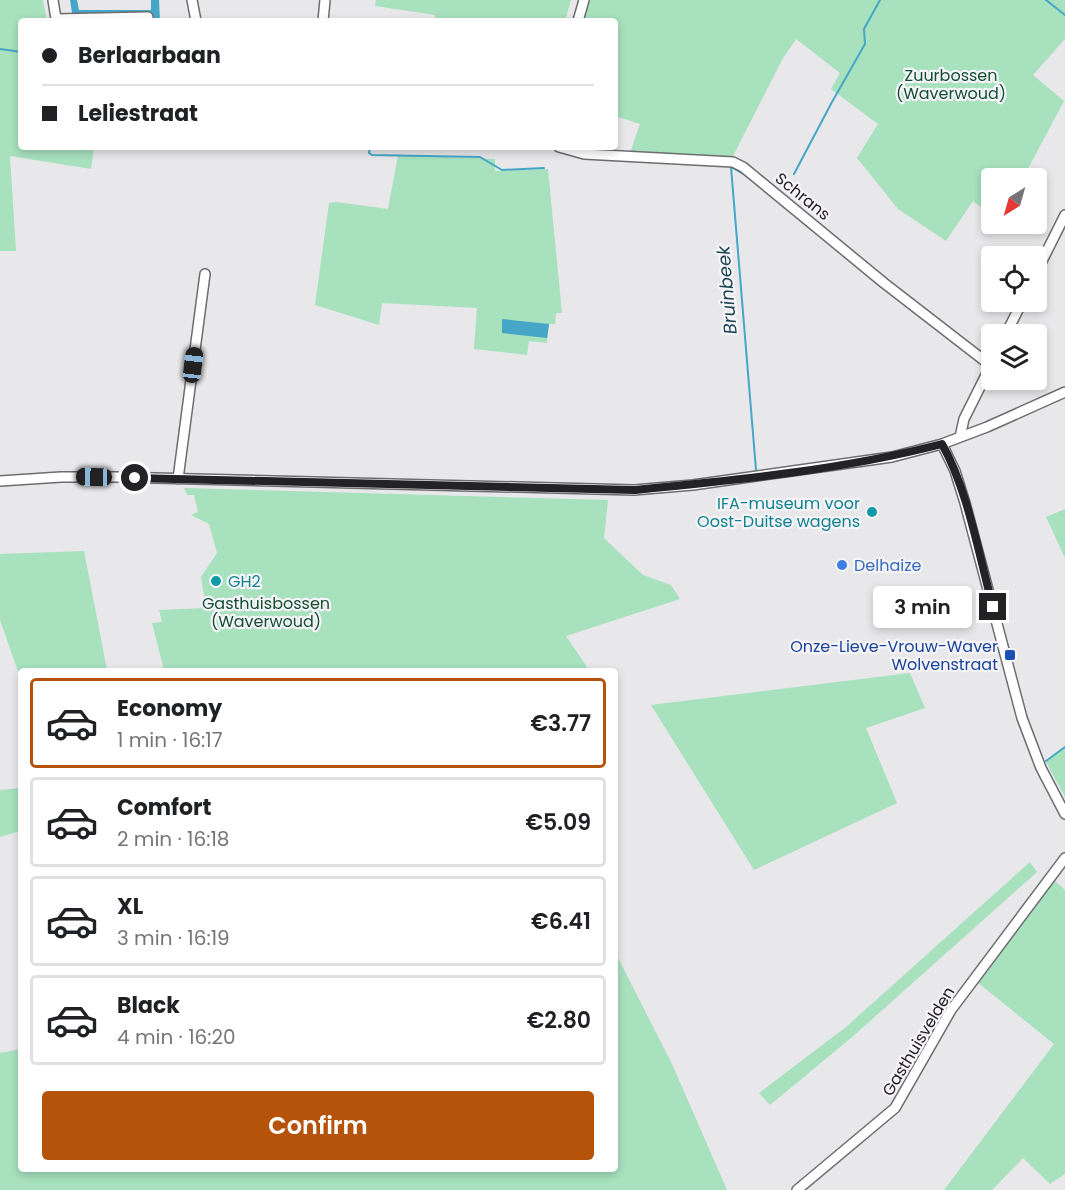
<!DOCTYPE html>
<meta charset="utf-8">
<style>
:root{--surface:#fff;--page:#f2f2f2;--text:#202124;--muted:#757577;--line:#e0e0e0;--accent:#b45309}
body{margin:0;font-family:Poppins,sans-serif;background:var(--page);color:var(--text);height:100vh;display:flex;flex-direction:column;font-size:22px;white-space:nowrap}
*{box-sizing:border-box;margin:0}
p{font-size:20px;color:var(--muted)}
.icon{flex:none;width:33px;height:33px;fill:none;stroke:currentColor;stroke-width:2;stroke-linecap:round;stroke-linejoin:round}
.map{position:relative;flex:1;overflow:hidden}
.drawer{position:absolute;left:18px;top:668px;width:600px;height:504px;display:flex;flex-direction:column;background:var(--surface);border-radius:6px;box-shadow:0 3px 9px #0003}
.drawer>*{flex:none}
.banner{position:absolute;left:18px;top:18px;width:600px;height:132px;border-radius:6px;box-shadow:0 3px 9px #0003;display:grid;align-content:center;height:132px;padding:0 24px;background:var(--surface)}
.needle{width:39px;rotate:217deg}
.buttons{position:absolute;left:981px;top:168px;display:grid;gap:12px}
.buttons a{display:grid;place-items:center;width:66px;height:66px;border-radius:6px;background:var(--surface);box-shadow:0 3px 9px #0003;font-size:30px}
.end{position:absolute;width:27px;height:27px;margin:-14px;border:8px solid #232224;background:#fff;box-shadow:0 0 0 3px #fff}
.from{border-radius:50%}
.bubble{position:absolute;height:42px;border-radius:6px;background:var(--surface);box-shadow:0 3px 9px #0003;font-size:20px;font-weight:600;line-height:42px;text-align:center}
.car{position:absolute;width:18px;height:36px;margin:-18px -9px;border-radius:8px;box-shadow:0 0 4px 2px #0007;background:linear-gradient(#222 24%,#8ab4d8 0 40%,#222 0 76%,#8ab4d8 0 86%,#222 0)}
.banner b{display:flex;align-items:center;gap:21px;height:57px;font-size:22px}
.banner b+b{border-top:2px solid var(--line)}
.banner i{width:15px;height:15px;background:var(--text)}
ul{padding:10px 0 0;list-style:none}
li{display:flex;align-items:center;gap:18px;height:90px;margin:0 12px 9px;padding:0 12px;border:3px solid var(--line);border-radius:6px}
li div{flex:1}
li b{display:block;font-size:22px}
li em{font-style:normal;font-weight:600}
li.active{border-color:var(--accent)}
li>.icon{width:54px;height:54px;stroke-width:1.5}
.action{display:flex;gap:12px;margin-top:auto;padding:12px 24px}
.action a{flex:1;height:69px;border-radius:6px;background:var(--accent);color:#fff;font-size:24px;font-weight:600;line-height:69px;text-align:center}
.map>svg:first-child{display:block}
.green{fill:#a7e1be}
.water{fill:#46a6c7}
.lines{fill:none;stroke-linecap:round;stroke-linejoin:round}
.stream{stroke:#46a6c7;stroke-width:2}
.minor-casing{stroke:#6d6c6f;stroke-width:12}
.minor{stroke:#fff;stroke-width:9}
.route{stroke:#232224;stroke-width:8}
.culture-dot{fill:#0f9aa8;stroke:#f6f4f8;stroke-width:2}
.shop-dot{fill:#3f7fe0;stroke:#f6f4f8;stroke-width:2}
.transit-dot{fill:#1a4fb4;stroke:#f6f4f8;stroke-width:2}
.labels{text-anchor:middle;stroke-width:4.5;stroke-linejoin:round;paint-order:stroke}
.park-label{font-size:16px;fill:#124f32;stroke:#f6f4f8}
.street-label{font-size:16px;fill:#232224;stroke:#f6f4f8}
.culture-label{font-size:16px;fill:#0d838f;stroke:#f6f4f8;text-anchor:end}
.shop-label{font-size:16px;fill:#366cbe;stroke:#f6f4f8;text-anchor:start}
.transit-label{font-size:16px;fill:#164399;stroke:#f6f4f8;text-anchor:end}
.water-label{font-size:18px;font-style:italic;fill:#194352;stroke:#f6f4f8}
</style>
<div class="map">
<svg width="1065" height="1190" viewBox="0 0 1065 1190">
<rect width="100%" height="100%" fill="#e8e7ea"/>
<path class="green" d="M0 0H43L47 21H21V147H94L91 169 10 156 16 251H0Z
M376 0H571L565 21H436L435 15 375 6Z
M589 0H1065V39L1033 75 1064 101 1023 178H992L991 215 973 201 946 241 898 209 857 158 878 124 831 89 840 73 796 39 782 60 732 158 630 153 640 124 615 116V21H582Z
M398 155 495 159V171L548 169 562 313H556L555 324H549L547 343 529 341 527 355 474 349 477 308 382 303 379 325 315 305 329 203 336 202 388 209Z
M184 488 608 500 604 538 643 575 671 585 680 599 566 636 589 670H164L152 623 162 622 159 610 206 608 201 577 217 553 209 524 191 515 198 512 194 495H187Z
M1065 509V558L1046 517Z
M84 551 107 670H21V680L0 620V554Z
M910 673 925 708 866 728 897 803 754 870 651 705Z
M1065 748V797L1046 762Z
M21 788V834L20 831 0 837V790Z
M1030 862 1037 872 851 1038 770 1105 759 1093 846 1027Z
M1052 878 1065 890V1174L1050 1184 1023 1158 992 1190H944L1054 1044 977 982Z
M615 952 672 1064 727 1190H0V1053L21 1049V1168H615Z"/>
<path class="water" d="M70 0H77L79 10H151V0H159L160 21H151V13H72Z
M502 319 549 324 547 338 502 333Z"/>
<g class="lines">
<path class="stream" d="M1046 0 1065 15
M0 49 21 52
M370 147 369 153 372 155 480 157 502 170 544 168
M794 174 832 102 865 44 864 29 880 0
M749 177 731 167 756 470
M1046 761 1065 747"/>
<defs>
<path id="minor" d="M53 0 56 19 148 17
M192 0 196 21
M323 21 325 0
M578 21 584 0
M559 147 584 154 733 162 743 167 884 283 990 365
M1036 273 1065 215
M1006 334 1022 302
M960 437 964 419 992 363
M942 444 955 471 965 503 1022 718 1041 768 1065 814
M178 479 205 274
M0 481 61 477H115L634 490 693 485 892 457 942 444 987 427 1065 392
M797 1190 895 1108 951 1010 1065 858"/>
</defs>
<use href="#minor" class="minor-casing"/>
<use href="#minor" class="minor"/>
</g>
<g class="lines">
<path class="route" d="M135 478 634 490C737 480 842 470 942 444 968 490 979 556 993 607"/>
</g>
<g class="culture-dot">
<circle cx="872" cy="512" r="6"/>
<circle cx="216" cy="581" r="6"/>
</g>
<circle class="shop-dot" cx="842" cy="565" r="6"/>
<rect class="transit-dot" x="1004" y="649" width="12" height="12" rx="3"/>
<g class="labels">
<g class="park-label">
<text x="951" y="81">Zuurbossen<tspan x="951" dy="18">(Waverwoud)</tspan></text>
<text x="266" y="609">Gasthuisbossen<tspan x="266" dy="18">(Waverwoud)</tspan></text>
</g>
<g class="street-label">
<text transform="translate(803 196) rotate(39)" y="6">Schrans</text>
<text transform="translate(918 1041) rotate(-59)" y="6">Gasthuisvelden</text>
</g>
<g class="culture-label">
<text x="860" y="509">IFA-museum voor<tspan x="860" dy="18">Oost-Duitse wagens</tspan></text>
<text x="228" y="587" text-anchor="start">GH2</text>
</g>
<g class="shop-label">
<text x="854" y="571">Delhaize</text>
</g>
<g class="transit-label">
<text x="998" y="652">Onze-Lieve-Vrouw-Waver<tspan x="998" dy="18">Wolvenstraat</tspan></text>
</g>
<g class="water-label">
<text transform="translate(727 290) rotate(-95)" y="6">Bruinbeek</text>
</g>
</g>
</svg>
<div class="buttons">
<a><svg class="needle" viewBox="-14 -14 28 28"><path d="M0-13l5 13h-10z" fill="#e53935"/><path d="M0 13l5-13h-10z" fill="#757577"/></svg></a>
<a><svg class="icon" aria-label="locate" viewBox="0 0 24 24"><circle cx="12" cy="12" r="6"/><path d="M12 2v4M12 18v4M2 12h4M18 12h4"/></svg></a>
<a><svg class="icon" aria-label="layers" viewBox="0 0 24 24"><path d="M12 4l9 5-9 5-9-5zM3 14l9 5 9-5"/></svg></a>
</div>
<i class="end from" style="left:135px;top:478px"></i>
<i class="end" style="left:993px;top:607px"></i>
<div class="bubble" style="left:873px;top:586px;width:99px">3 min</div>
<i class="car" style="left:193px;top:365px;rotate:7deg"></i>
<i class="car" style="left:94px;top:477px;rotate:271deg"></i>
<div class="banner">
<b><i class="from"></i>Berlaarbaan</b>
<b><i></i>Leliestraat</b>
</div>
<section class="drawer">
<ul>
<li class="active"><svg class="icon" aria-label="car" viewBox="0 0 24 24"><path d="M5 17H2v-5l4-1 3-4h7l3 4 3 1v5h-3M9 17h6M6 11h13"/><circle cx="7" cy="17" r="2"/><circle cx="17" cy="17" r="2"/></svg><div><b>Economy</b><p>1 min · 16:17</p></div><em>€3.77</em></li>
<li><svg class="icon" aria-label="car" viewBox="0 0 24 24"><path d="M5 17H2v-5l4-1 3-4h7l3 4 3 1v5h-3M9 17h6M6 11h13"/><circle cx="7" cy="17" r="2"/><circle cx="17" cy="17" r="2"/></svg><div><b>Comfort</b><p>2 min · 16:18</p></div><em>€5.09</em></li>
<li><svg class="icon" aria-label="car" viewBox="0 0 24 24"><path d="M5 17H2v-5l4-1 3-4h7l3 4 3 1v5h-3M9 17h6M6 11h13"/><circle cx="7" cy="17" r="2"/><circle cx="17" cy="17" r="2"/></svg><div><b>XL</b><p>3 min · 16:19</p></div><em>€6.41</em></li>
<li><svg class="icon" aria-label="car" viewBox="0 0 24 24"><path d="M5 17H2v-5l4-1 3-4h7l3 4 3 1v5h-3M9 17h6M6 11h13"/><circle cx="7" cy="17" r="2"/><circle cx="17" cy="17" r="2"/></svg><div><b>Black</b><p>4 min · 16:20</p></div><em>€2.80</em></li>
</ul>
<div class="action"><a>Confirm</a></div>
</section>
</div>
